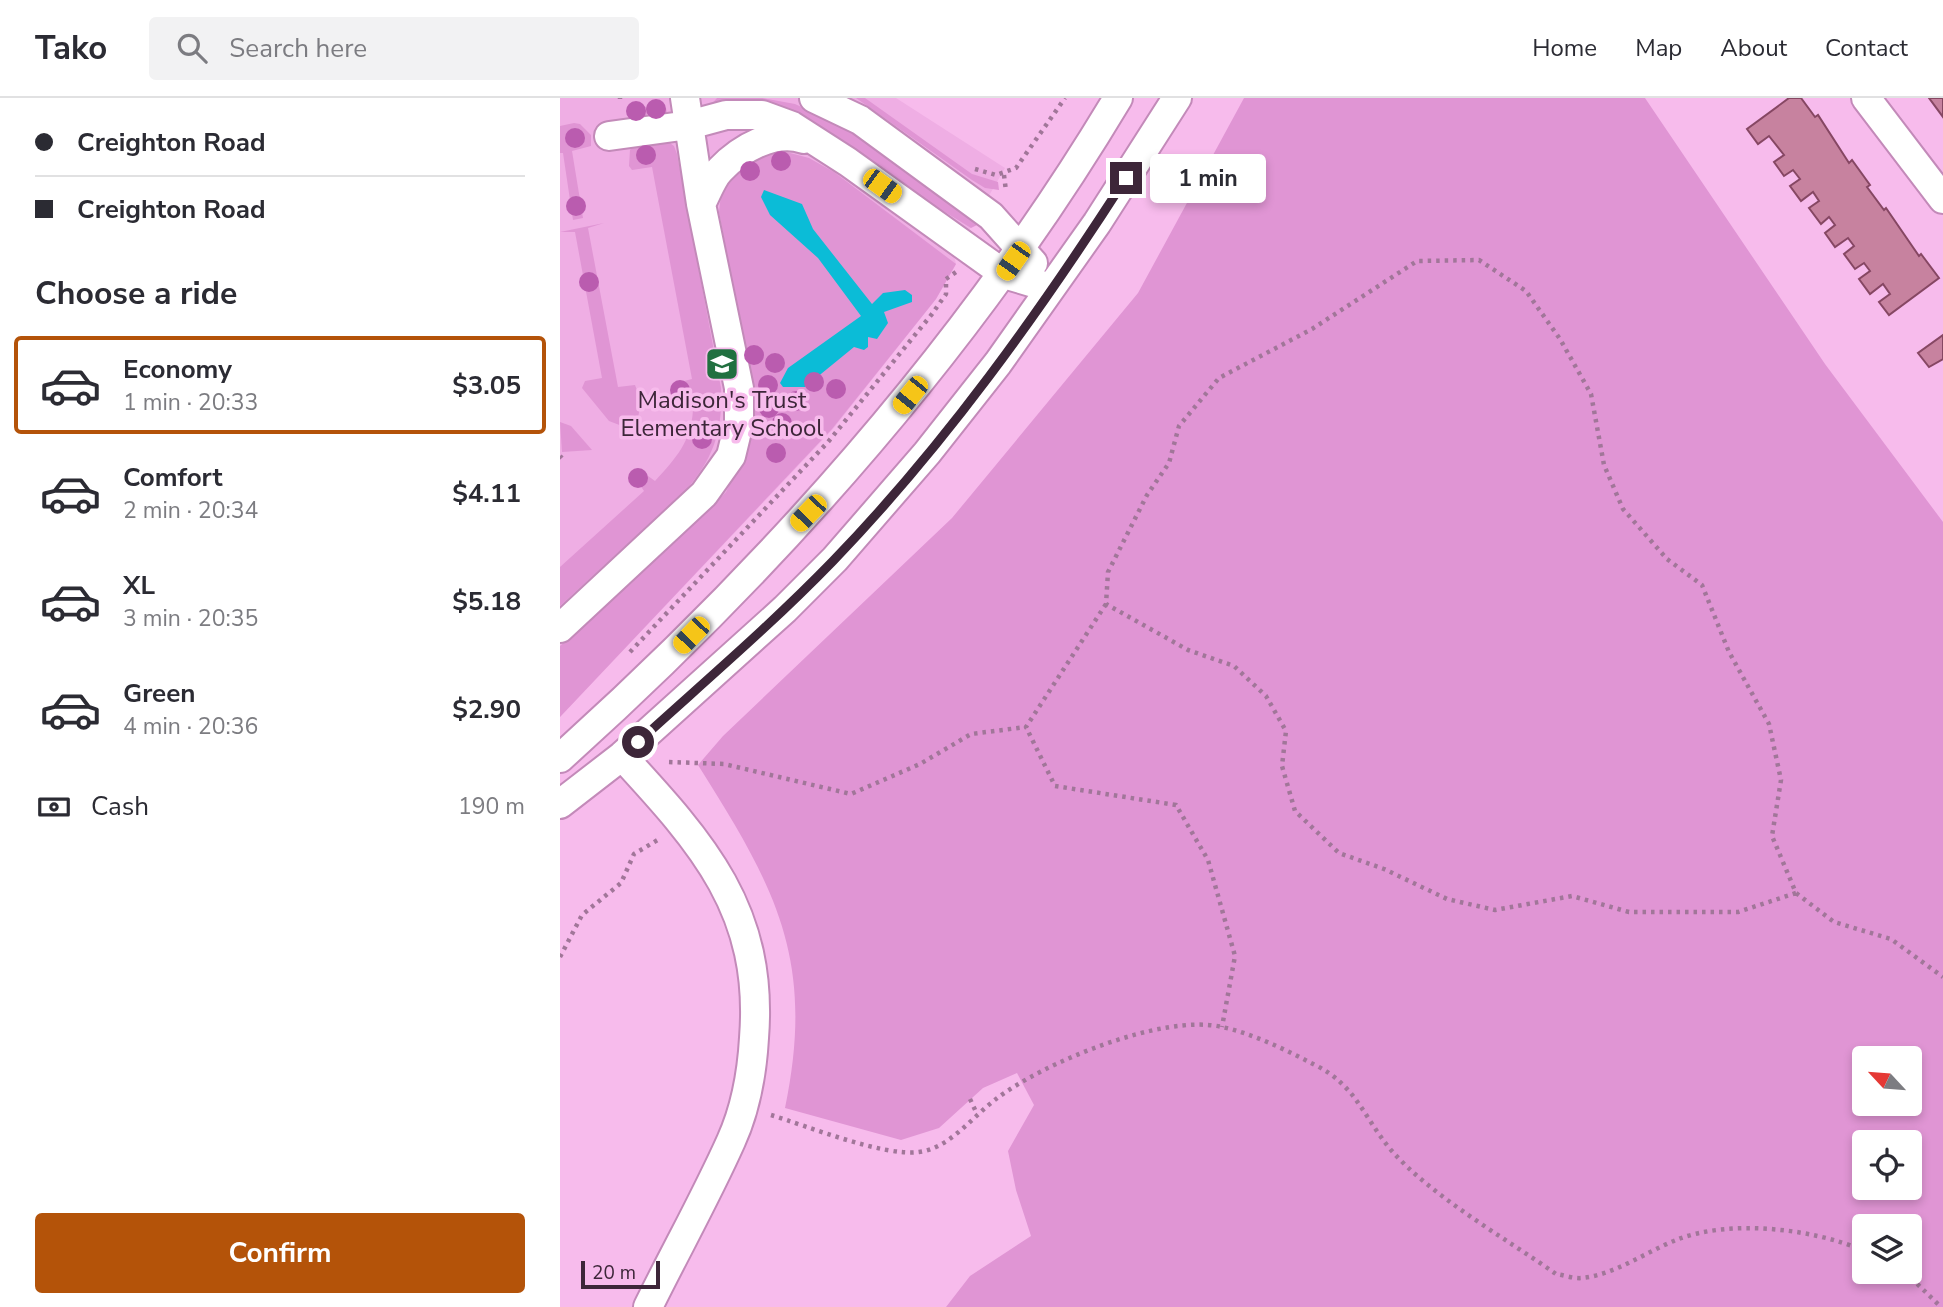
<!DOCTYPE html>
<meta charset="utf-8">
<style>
:root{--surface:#fff;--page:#f2f2f3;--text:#2b2b33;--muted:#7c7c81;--line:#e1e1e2;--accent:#b45309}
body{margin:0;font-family:"Nunito Sans",sans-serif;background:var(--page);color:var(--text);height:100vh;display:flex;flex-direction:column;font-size:26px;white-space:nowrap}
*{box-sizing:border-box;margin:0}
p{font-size:23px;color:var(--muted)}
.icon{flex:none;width:38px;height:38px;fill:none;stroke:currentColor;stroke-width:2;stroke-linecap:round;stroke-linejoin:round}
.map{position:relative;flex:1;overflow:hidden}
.drawer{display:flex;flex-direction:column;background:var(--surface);width:560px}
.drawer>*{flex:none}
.hud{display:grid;align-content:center;height:154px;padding:0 35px;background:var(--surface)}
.needle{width:46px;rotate:296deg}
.buttons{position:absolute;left:1292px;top:948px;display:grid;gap:14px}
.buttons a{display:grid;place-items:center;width:70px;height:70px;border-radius:7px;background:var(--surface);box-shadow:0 4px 10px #0003;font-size:35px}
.scale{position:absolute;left:21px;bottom:18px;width:79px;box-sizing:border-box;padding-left:7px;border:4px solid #3d2639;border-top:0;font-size:19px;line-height:24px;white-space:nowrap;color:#3d2639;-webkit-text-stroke:5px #f7bbec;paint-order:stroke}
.end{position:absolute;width:32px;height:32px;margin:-16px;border:9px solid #3d2639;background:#fff;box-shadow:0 0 0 4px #fff}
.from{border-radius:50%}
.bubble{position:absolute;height:49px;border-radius:7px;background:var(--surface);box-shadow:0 4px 10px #0003;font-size:23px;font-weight:700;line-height:49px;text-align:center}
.car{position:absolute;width:21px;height:42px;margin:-21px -10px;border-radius:9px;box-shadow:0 0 5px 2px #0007;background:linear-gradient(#f5c518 24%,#345 0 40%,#f5c518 0 76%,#345 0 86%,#f5c518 0)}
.hud b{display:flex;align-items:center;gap:24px;height:66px;font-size:26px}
.hud b+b{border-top:2px solid var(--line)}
.hud i{width:18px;height:18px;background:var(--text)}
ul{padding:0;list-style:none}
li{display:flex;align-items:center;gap:21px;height:98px;margin:0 14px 10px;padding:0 21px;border:4px solid transparent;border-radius:7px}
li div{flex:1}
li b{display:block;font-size:26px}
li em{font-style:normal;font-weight:700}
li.current{border-color:var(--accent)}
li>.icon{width:63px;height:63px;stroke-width:1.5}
h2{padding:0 35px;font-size:32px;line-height:84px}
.pay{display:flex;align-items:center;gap:18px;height:77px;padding:0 35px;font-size:26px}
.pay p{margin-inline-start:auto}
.cta{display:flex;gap:14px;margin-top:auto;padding:14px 35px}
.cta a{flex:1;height:80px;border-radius:7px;background:var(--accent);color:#fff;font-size:28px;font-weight:700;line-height:80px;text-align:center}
header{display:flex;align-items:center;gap:42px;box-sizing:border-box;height:98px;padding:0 35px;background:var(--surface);border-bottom:2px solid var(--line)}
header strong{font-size:33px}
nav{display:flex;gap:38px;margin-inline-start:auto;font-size:24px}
.search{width:490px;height:63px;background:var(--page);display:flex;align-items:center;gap:18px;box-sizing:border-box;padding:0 24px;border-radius:7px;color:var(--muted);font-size:26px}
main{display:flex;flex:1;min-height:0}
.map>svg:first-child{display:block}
.built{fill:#efaee4}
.green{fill:#e095d4;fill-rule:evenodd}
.water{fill:#0bbcd7}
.building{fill:#c7829f;stroke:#864763;stroke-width:2}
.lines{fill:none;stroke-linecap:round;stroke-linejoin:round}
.minor-casing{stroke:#c38ab9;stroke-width:32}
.path{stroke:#a17699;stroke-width:4.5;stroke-dasharray:3.5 5;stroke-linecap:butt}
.minor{stroke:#fff;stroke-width:28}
.tree{fill:#ba5caf}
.route{stroke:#3d2639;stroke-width:9}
.labels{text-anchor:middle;stroke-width:7;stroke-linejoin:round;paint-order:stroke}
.poi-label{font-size:24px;fill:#3d2639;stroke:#f7bbec}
</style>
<header>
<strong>Tako</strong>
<div class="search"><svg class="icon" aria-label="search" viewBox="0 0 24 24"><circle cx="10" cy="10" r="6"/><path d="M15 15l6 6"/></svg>Search here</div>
<nav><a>Home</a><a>Map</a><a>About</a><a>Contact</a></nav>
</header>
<main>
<section class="drawer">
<div class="hud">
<b><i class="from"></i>Creighton Road</b>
<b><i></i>Creighton Road</b>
</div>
<h2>Choose a ride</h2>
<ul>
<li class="current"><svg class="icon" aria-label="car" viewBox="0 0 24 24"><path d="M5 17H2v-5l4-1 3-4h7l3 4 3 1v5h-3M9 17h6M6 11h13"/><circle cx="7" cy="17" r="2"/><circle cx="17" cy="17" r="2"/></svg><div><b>Economy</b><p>1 min · 20:33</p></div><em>$3.05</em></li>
<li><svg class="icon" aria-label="car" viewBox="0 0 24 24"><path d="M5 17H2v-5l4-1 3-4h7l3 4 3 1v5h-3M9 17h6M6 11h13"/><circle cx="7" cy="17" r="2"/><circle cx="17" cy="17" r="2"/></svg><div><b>Comfort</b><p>2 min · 20:34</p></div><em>$4.11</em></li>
<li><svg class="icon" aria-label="car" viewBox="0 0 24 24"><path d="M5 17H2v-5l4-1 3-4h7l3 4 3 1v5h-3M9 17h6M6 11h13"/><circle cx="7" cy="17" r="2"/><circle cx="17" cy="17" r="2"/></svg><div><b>XL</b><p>3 min · 20:35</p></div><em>$5.18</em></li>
<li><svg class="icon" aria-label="car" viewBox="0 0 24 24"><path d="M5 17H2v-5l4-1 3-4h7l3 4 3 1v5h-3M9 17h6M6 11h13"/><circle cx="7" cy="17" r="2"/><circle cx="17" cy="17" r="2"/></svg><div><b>Green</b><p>4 min · 20:36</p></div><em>$2.90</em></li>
</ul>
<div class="pay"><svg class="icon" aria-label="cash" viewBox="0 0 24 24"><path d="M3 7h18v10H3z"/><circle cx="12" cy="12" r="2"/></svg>Cash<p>190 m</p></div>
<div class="cta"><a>Confirm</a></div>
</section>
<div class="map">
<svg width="1383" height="1209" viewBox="0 0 1383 1209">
<rect width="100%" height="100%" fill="#f7bbec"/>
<path class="built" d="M0 0H336L445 70 394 158 396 166 376 201 273 331 0 619Z"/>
<path class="green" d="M157 0H202L235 6 286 30 417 127 411 130 349 92 149 9Z
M296 0H305L412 76 438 84 439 92 425 90 412 82Z
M684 0H1085L1265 266 1383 424V1209H386L410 1178 471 1138 456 1092 448 1053 474 1007 457 975 423 990 379 1030 341 1042 225 1010C256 861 215 789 138 667L163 638 392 420 578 195ZM1304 961H1349V1006H1304ZM1304 1045H1349V1090H1304ZM1304 1129H1349V1174H1304Z
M99 6 106 10 107 15 71 18 70 12Z
M14 25 20 26 31 37V48L12 53 23 120 13 122 3 55H0V28Z
M107 43 114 48 117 56 161 290C163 331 154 360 127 391L0 508V469L84 393 72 375 77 370 95 383C116 360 131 344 133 312L137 311 138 301 115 300 111 294 112 286 132 281 92 69 72 72 69 68 70 52 75 46Z
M215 51 249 60 274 74 396 166 376 201 272 331 0 619V548L148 412 166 394 178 369 191 286 159 114 161 96 167 80 175 71Z
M44 125 28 130 58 289 75 287 81 303 78 320 62 328 49 323 22 290 25 283 42 280 15 134H0Z
M0 324 11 328 32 352 2 354Z"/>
<path class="water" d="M204 92 242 106 253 131 312 206 323 195 345 192 352 197V204L324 214 328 225 317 241 308 239V249L304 252 294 249 245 289H223L220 285 228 270 301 218 258 160 210 117 201 99Z"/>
<path class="building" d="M1229 0H1241L1255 19 1258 17 1289 65 1292 62 1310 87 1307 89 1324 112 1326 110 1359 158 1361 156 1379 180 1329 217 1319 204 1330 196 1323 186 1310 196 1299 181 1310 173 1304 165 1295 171 1284 156 1294 148 1288 140 1275 149 1265 135 1275 127 1269 119 1261 126 1249 110 1259 103 1253 94 1241 103 1230 88 1240 81 1233 72 1224 78 1214 64 1224 57 1209 38 1198 46 1187 31Z
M1369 0H1383V19Z
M1383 237V261L1369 269 1358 255Z"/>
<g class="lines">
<defs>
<path id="minor" d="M254 0 300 22 431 118 473 165
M1306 0 1383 101
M49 38 129 27 166 17H202L232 28 288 64 444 176 491 190
M141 106C147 95 152 80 160 72 181 50 215 31 244 41
M0 530 144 396 171 358 179 325V290L141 106 125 0
M62 658C143 746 204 813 194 940 192 975 186 1010 171 1043 146 1099 115 1154 88 1209
M0 660C216 466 409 249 558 0
M0 706 62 658 225 511 275 461 367 355 438 265 537 125 617 0"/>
</defs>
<use href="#minor" class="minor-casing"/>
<path class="path" d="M60 0V1
M415 71 436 77 456 70 505 0
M444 77 446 93
M0 358 2 360
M546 506 466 629 495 688 616 707 648 762 675 858 662 929
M70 554 268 344 372 216 386 196V181L396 174
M109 664 164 666 291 696 360 666 411 636 466 629
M1236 795 1178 814H1069L1012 798 935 812 887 801 824 771 779 755 735 713 722 668 726 633 706 598 674 568 628 552 546 506 548 474 587 397 609 365 619 328 659 280 752 231 857 163 919 162 966 193 1000 241 1031 296 1044 367 1063 411 1107 461 1142 487 1169 554 1209 626 1221 682 1212 738 1236 795 1274 824 1331 841 1383 879
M0 859 22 817 61 785 74 756 101 740
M410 1001 417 1016
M211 1017C247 1028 324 1059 359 1054 390 1050 412 1019 436 1001 483 965 603 915 662 929 694 936 726 952 755 967 796 987 804 1020 831 1052 871 1098 945 1140 996 1176 1004 1177 1014 1181 1022 1180 1054 1177 1086 1154 1116 1142 1168 1121 1253 1130 1304 1153
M1345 1174 1381 1209"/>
<use href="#minor" class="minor"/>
</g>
<g class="tree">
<circle cx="96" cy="11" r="10"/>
<circle cx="76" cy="13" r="10"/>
<circle cx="15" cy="40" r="10"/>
<circle cx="86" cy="57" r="10"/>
<circle cx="221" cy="63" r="10"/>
<circle cx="190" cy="73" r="10"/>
<circle cx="16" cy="108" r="10"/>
<circle cx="29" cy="184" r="10"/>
<circle cx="194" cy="257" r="10"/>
<circle cx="215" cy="265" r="10"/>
<circle cx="254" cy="284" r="10"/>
<circle cx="208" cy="287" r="10"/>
<circle cx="276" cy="291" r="10"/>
<circle cx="120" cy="292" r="10"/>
<circle cx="236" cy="303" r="10"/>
<circle cx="209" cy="310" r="10"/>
<circle cx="222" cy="325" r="10"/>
<circle cx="142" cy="341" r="10"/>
<circle cx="216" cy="355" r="10"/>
<circle cx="78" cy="380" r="10"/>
</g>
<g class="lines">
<path class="route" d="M78 644C144 584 211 527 273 463 384 348 480 214 566 80"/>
</g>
<defs>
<symbol id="school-square" viewBox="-11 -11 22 22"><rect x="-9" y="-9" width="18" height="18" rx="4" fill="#217040" stroke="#f7bbec"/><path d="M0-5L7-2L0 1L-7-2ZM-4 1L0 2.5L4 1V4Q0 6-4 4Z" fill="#fff"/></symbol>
</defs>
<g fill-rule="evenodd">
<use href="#school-square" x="143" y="247" width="38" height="38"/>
</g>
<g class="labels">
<g class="poi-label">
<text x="162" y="310">Madison's Trust<tspan x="162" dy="28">Elementary School</tspan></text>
</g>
</g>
</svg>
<div class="buttons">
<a><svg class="needle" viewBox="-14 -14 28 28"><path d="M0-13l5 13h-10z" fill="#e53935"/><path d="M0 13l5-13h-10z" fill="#7c7c81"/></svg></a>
<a><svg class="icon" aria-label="locate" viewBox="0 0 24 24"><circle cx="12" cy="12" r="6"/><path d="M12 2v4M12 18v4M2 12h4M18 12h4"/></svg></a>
<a><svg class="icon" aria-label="layers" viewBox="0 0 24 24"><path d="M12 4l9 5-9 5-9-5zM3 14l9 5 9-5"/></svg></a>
</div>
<div class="scale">20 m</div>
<i class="end from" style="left:78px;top:644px"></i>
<i class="end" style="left:566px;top:80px"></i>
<div class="bubble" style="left:590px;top:56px;width:116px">1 min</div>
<i class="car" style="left:322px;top:88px;rotate:126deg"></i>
<i class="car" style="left:453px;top:163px;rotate:215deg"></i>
<i class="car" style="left:350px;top:297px;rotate:219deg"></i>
<i class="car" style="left:248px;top:415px;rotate:224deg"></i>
<i class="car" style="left:131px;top:537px;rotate:224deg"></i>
</div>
</main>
